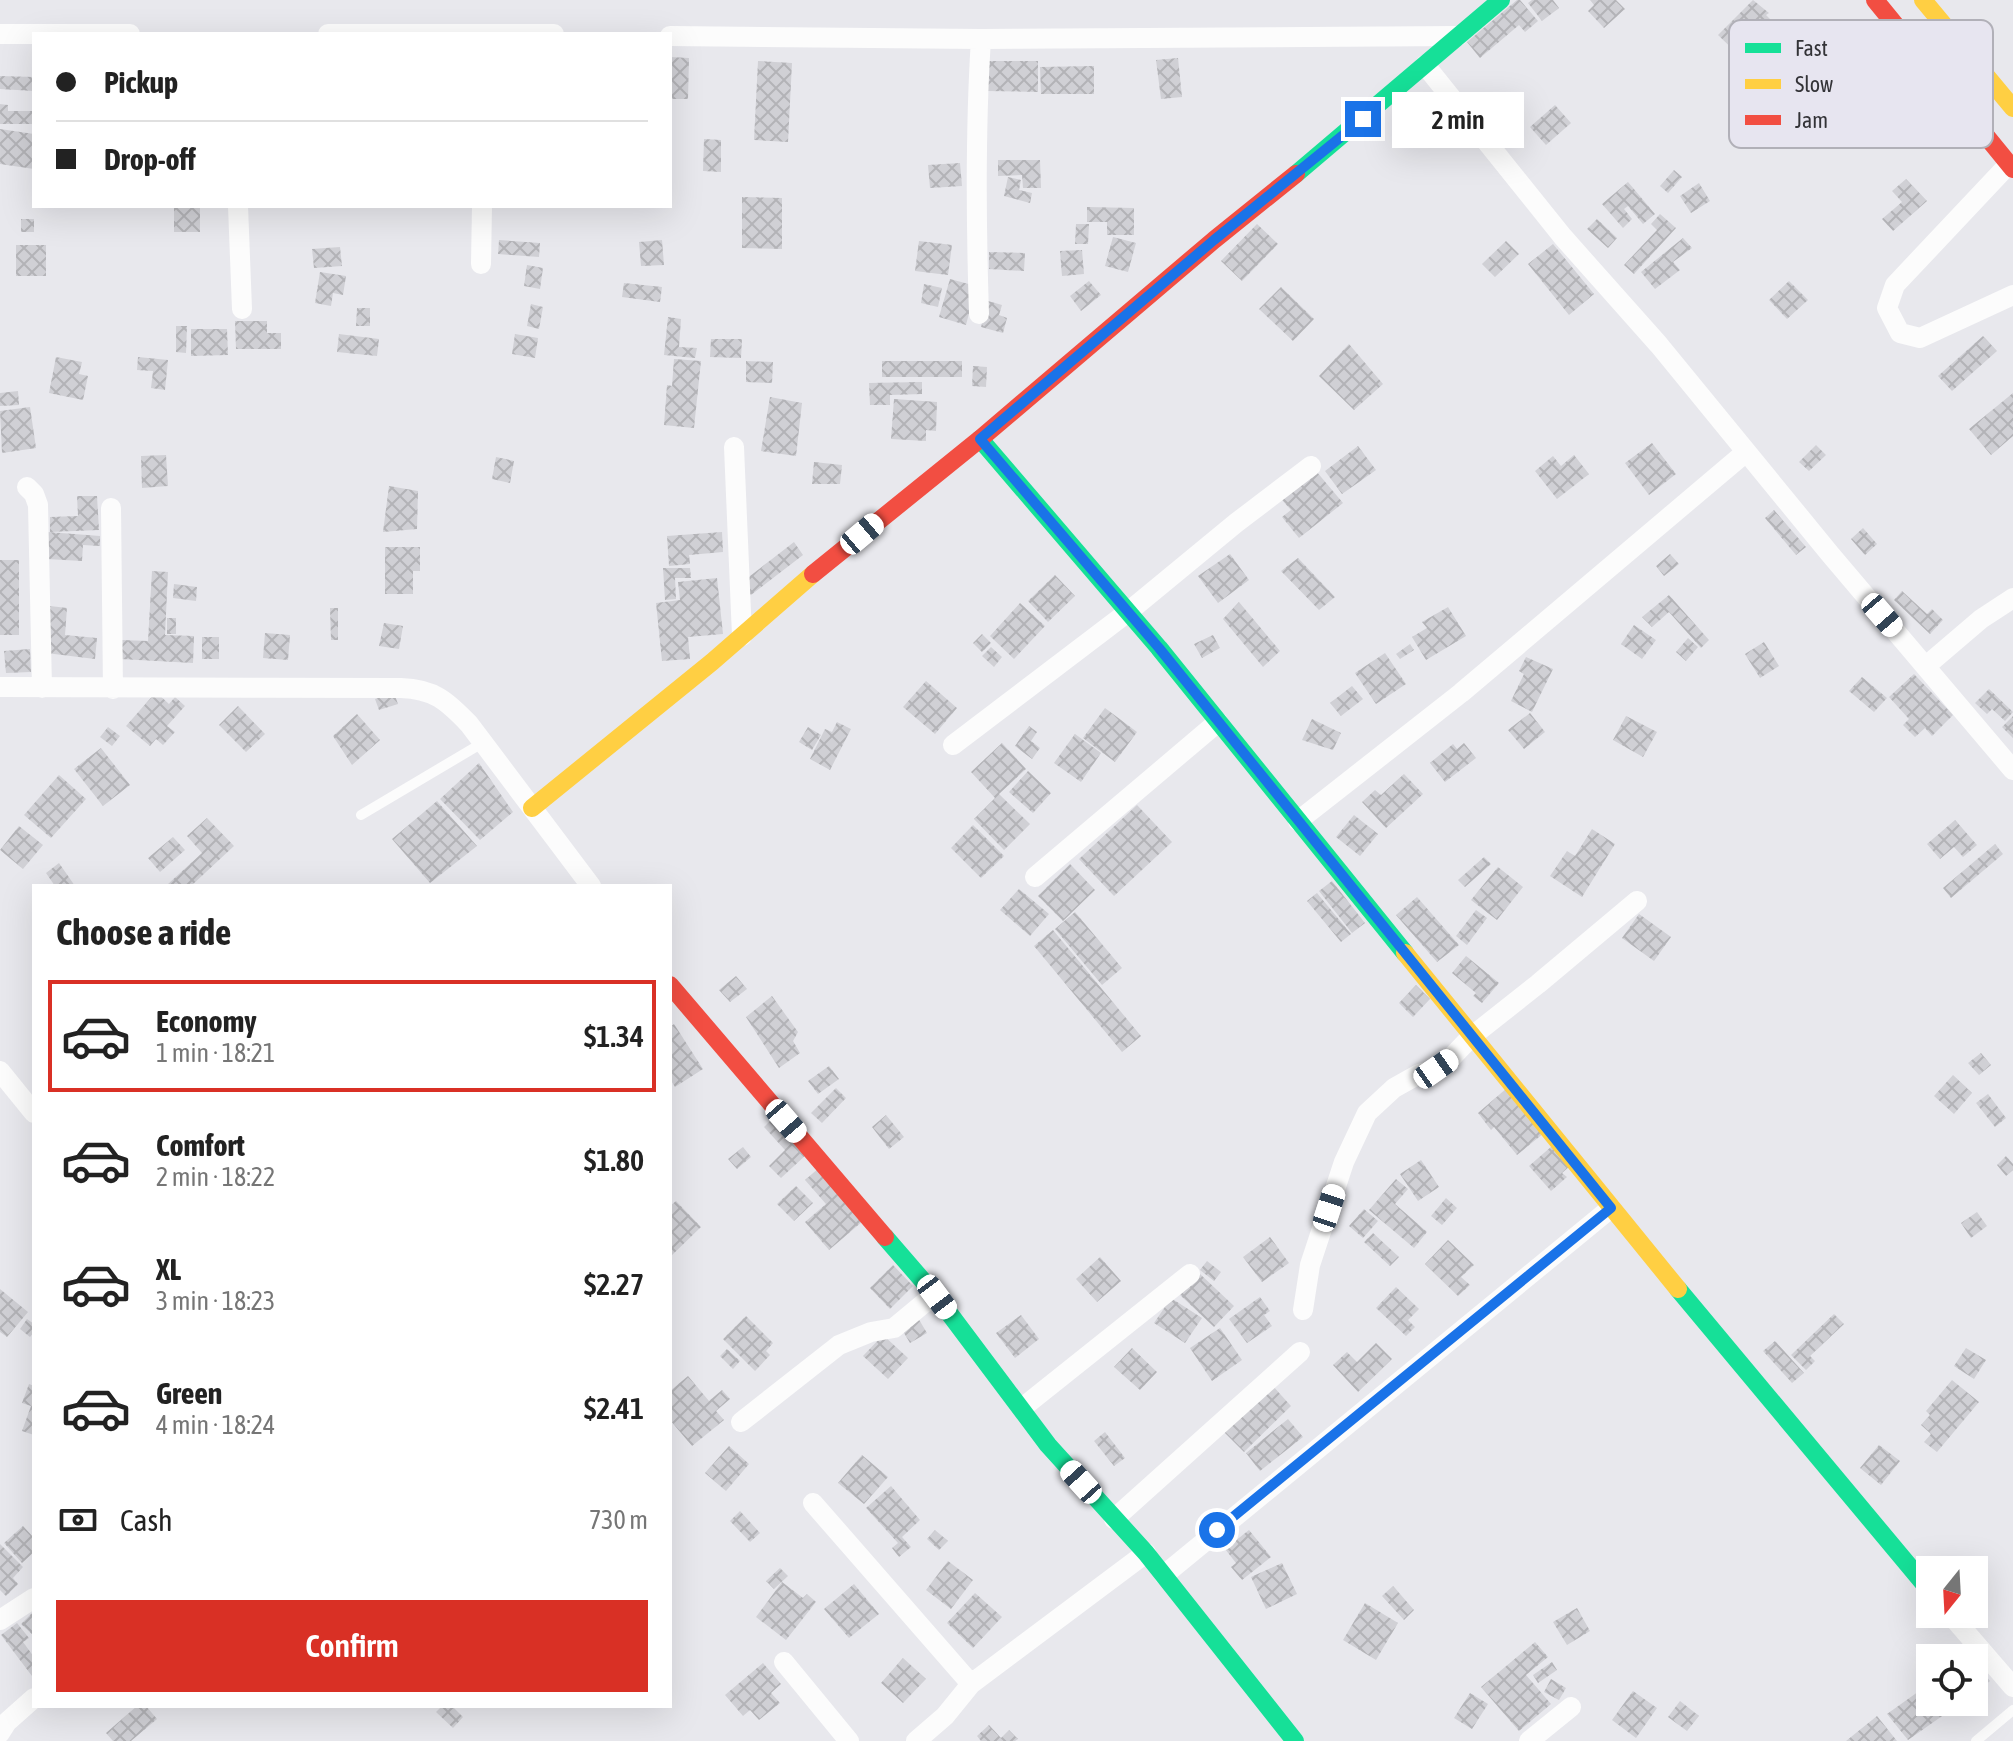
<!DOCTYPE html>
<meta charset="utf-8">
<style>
:root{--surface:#fff;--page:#f6f6f6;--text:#222;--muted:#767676;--line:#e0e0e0;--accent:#d93025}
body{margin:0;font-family:"Asap Condensed",sans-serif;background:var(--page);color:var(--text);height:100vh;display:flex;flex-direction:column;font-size:30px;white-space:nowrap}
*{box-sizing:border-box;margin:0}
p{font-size:26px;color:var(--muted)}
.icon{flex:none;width:44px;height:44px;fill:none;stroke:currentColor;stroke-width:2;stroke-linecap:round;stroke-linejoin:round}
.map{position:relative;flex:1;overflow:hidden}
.details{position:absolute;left:32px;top:884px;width:640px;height:824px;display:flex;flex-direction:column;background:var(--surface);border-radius:0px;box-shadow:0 8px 32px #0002}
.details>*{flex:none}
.top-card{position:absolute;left:32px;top:32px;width:640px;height:176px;border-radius:0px;box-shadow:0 8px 32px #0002;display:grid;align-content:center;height:176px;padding:0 24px;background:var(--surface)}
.needle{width:52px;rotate:198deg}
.fabs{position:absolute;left:1916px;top:1556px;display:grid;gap:16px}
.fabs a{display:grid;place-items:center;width:72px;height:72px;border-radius:0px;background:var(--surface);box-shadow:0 8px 32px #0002;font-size:40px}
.end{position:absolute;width:36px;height:36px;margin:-18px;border:10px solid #1a73e8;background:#fff;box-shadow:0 0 0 4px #fff}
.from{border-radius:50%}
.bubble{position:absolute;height:56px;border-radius:0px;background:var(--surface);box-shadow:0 8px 32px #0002;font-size:26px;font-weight:600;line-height:56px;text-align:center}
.car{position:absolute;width:24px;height:48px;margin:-24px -12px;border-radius:10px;box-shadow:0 0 6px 2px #0007;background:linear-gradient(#fff 24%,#345 0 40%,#fff 0 76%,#345 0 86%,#fff 0)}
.top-card b{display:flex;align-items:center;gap:28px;height:76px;font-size:30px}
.top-card b+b{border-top:2px solid var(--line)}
.top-card i{width:20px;height:20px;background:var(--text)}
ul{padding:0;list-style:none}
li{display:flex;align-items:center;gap:24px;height:112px;margin:0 16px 12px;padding:0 8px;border:4px solid transparent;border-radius:0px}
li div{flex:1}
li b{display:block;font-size:30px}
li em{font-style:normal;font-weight:600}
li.on{border-color:var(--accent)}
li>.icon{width:72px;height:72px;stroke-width:1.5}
h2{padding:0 24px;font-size:36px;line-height:96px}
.pay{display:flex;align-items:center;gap:20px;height:88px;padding:0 24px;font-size:30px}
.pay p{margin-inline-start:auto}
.button{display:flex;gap:16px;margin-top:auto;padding:16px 24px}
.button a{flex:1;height:92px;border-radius:0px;background:var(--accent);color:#fff;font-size:32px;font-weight:600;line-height:92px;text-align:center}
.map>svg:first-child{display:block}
.building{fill:url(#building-cross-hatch)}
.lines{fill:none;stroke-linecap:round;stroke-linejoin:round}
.lane{stroke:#fcfcfc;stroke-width:10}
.street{stroke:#fcfcfc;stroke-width:20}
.fast{stroke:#16e098;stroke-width:18}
.slow{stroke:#ffcf43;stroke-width:18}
.jam{stroke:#f24e42;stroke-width:18}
.route{stroke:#1a73e8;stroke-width:10}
.key{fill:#e7e5f0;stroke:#b1b0b8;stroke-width:2}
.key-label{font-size:22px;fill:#333337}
</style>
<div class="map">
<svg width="2013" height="1741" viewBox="0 0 2013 1741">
<defs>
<pattern id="building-cross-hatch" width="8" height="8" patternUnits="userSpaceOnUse" patternTransform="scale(2)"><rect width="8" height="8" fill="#d0d0d5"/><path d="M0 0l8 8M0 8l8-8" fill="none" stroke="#b3b3b7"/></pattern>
</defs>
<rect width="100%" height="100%" fill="#e8e8ed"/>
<path class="building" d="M1517 0H1520L1538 21 1525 32 1519 25 1480 58 1467 42Z
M1532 0H1553L1559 8 1542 21 1528 3Z
M1590 0H1616L1625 9 1604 28 1588 11 1594 5Z
M1753 0 1769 13 1766 15 1783 32 1750 66 1718 35Z
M670 57 689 58 688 99H670Z
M1178 58 1182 97 1161 99 1156 60Z
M758 61 792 63 788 142 754 140Z
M986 61H1038V92L986 91Z
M1094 66V94H1041L1040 67Z
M0 76 34 77V91L0 89Z
M0 104 8 105V111H34V124H0Z
M1555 105 1571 123 1546 145 1530 127Z
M0 129 34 134V169L0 164Z
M704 139 721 140V172L703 171Z
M998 160H1040L1041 188H1023L1022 175 998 176Z
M960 163 962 186 930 188 928 165Z
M1674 170 1682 177 1668 193 1660 186Z
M1008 177 1021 180 1019 190 1032 193 1030 203 1004 196Z
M1906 179 1927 201 1893 231 1882 219 1902 202 1892 191Z
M1628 182 1655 214 1643 224 1628 206 1624 209 1632 219 1623 228 1602 204Z
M1699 183 1710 201 1691 213 1680 196Z
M742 197 782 198V249L742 248Z
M174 206H200V232H174Z
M1087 207 1134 208V235H1107V222H1087Z
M1660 214 1676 228 1634 274 1624 265 1657 230 1651 224Z
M21 219H34V232H21Z
M1597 219 1617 238 1608 248 1587 229Z
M1076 224H1089L1088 244H1075Z
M1257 224 1278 244 1242 281 1221 261Z
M1113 237 1136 243 1128 272 1105 266Z
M1683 238 1692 248 1673 262 1680 270 1655 289 1641 272Z
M499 240 540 243 539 257 498 254Z
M662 240 664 265 641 266 639 242Z
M919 241 952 245 948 275 915 271Z
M1506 241 1519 254 1495 277 1482 264Z
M1553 244 1594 294 1569 315 1528 264Z
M16 245H46V276H16Z
M340 247 342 266 314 268 312 249Z
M1082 250 1084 274 1062 276 1060 251Z
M989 252 1025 253 1024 271 989 269Z
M527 265 543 268 540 289 524 286Z
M320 272 346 276 343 295 333 293 331 306 315 303Z
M950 279 976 286 966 325 939 317Z
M1089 281 1101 295 1081 311 1070 296Z
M1789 281 1808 300 1787 319 1769 300Z
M624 283 662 287 660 302 622 297Z
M924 284 942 288 938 307 921 303Z
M1281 287 1314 319 1293 341 1259 309Z
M988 301 1002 305 999 315 1007 318 1003 333 981 327Z
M531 304 543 307 539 329 527 326Z
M357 308H370V326H356Z
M668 317 681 319 679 347 697 348 695 358 664 355Z
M235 321H267V333H281V349H236Z
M176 326H187L186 353 176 352Z
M191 329H227L228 355 191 356Z
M339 334 379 339 377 356 337 352Z
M515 334 538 338 535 358 512 354Z
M1983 336 1997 351 1952 391 1938 376Z
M711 339H742L741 358 710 357Z
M1349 344 1383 384 1354 410 1319 376Z
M56 357 82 362 79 374 88 376 83 400 49 393Z
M138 357 168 360 165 390 151 388 153 371 137 370Z
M674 359 701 361 694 428 664 425 667 385 672 386Z
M746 361 773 362 772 383 746 382Z
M882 361H962V377H882Z
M973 366 987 367 986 387 972 386Z
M922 382V394L890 395V405H870L869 383Z
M18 391 19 405 0 406V393Z
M2013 393V436L1991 455 1969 429Z
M770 397 802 403 796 456 761 451Z
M894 399 937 402 936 431 926 430V441L891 439Z
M30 407 36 448 2 453 0 411Z
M1652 443 1676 474 1649 495 1625 463Z
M1816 445 1826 455 1809 471 1799 462Z
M1358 446 1376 470 1342 494 1325 471Z
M166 455 168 486 142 488 141 456Z
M1574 455 1589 474 1557 499 1535 471 1553 456 1561 466Z
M496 457 514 461 510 483 492 479Z
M814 462 842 465 840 484H812Z
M1316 471 1343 503 1299 538 1282 517 1291 510 1281 499Z
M389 486 418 491 417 529 383 532Z
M77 496H97L99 530 50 532V517L78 516Z
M1774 510 1806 547 1796 555 1765 518Z
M1863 528 1877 544 1865 555 1851 539Z
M48 532 100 536V546L83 545 82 561 46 559Z
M722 532 723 552 689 555 690 564 669 566 667 536Z
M794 542 803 555 751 595 741 583Z
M385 547H420V571H413V594H385Z
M1230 554 1249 580 1218 603 1198 576Z
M1670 554 1679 564 1664 576 1656 566Z
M1298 558 1335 597 1319 610 1281 571Z
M0 560H19V635H0Z
M663 568H690L691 578H675L676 599 665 600Z
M152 571 168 572 165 635 194 636 193 663 120 659 122 640 148 641Z
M1055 575 1075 596 1048 622 1028 601Z
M717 578 723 634 688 637 690 659 662 661 656 603 680 600 678 582Z
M174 584 197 587 196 601 173 598Z
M1902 591 1927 614 1932 609 1943 620 1930 634 1894 600Z
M1669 595 1709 640 1701 648 1669 612 1652 627 1642 617Z
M1239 602 1280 651 1263 667 1223 619Z
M1020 603 1045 626 1014 659 990 636Z
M50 606 67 608 65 635 97 638 95 659 46 653Z
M1448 607 1466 636 1426 660 1412 637 1427 628 1422 622Z
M330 608H338V640H331Z
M167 618H176V634H167Z
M384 623 403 626 399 649 379 646Z
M1634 625 1656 640 1642 659 1621 644Z
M265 633 290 635 288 660 263 658Z
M982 634 991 643 982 652 973 643Z
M1213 635 1220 648 1202 658 1194 644Z
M202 637H219V659H202Z
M1688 638 1698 647 1686 661 1676 652Z
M1764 642 1779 666 1760 678 1745 654Z
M1410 644 1414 650 1400 659 1396 654Z
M991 647 1002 657 994 667 982 656Z
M30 649 31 672 6 673 4 651Z
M1385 653 1406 684 1376 704 1355 673Z
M1526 657 1553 669 1532 712 1511 701 1524 674 1519 671Z
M1914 674 1953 715 1932 736 1925 728 1915 737 1903 725 1909 719 1889 697Z
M1862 677 1887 698 1874 712 1849 691Z
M926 681 957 708 935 734 903 707Z
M1352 686 1363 699 1341 716 1330 703Z
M1989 689 2013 712 2005 721 1992 709 1987 714 1975 703Z
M156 692 169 704 175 697 185 706 167 726 175 732 163 745 156 739 150 746 126 726Z
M394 693 398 704 379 710 375 699Z
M238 706 265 734 246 752 219 725Z
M1105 708 1137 732 1115 762 1083 738Z
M1530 713 1545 732 1524 749 1508 730Z
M357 714 380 740 352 765 333 736Z
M1626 716 1657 732 1643 757 1613 740Z
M2013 716V738L2002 727Z
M1312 719 1341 733 1333 750 1302 740Z
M837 722 851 729 830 770 810 759 825 729 832 732Z
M1029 726 1037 732 1031 741 1040 748 1032 759 1015 746Z
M108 727 120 736 112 746 100 737Z
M808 727 821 735 812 750 799 742Z
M1075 734 1101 753 1081 782 1054 763Z
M1002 743 1026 769 999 794 1030 824 1004 850 974 819 995 798 971 772Z
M1464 743 1476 758 1445 782 1430 763 1453 744 1457 749Z
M101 748 130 785 103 806 74 769Z
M479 763 513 812 480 840 440 799Z
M1028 771 1051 793 1033 813 1009 792Z
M1404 774 1423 794 1386 828 1362 802 1375 790 1381 795Z
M59 775 86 799 51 838 24 815Z
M437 801 477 846 430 883 392 839Z
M1137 805 1172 842 1114 896 1079 859Z
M1354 815 1378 834 1360 856 1336 837Z
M207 818 234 846 191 886H170L168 884 202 853 187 836Z
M1955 820 1977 845 1963 857 1954 847 1940 859 1927 844Z
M973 825 1004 856 981 878 951 848Z
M19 826 43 845 23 869 0 850Z
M1592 829 1615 844 1582 897 1550 876 1567 851 1575 856Z
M173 837 185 850 160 872 148 858Z
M1995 844 2003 854 1951 898 1943 888Z
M1484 857 1491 864 1465 887 1458 880Z
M59 863 75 886H55L46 873Z
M1070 864 1095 890 1063 921 1038 896Z
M1498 867 1523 887 1497 920 1471 900Z
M1332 881 1365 923 1352 933 1319 891Z
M1019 889 1049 914 1030 936 1000 910Z
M1317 893 1351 934 1341 942 1307 901Z
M1417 897 1459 945 1437 962 1396 915Z
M1476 910 1487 918 1467 945 1456 936Z
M1075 912 1122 968 1102 985 1055 929Z
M1639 914 1671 937 1654 961 1622 938Z
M1053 930 1141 1036 1122 1052 1034 946Z
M1466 956 1499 983 1482 1003 1473 996 1476 993 1452 973Z
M736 976 747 989 730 1002 719 990Z
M1416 985 1430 999 1413 1017 1399 1003Z
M772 996 798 1032 793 1041 800 1053 779 1068 746 1017Z
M674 1024 703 1069 675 1087 670 1079V1027Z
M1981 1053 1991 1065 1979 1075 1968 1063Z
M829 1066 839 1079 818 1094 808 1081Z
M1953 1075 1972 1093 1954 1114 1934 1096Z
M836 1088 846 1098 822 1123 811 1113Z
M1507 1088 1544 1133 1517 1155 1494 1127 1491 1130 1478 1113Z
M1988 1094 2006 1118 1995 1127 1976 1103Z
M886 1115 904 1137 889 1149 872 1127Z
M773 1118 807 1154 781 1178 769 1166 785 1150 764 1127Z
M1552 1146 1570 1166 1562 1173 1567 1177 1551 1191 1529 1166Z
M743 1147 751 1157 737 1169 728 1159Z
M2006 1156 2013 1164V1170L2006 1176 1997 1165Z
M1421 1160 1439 1187 1418 1201 1400 1174Z
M819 1168 863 1221 829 1250 805 1222 826 1204 805 1180Z
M1396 1179 1408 1189 1395 1204 1427 1232 1414 1248 1369 1210Z
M796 1186 813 1203 794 1221 777 1204Z
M1446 1198 1457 1208 1442 1225 1431 1216Z
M676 1201 701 1227 670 1257V1206Z
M1364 1209 1378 1221 1363 1238 1349 1226Z
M1977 1212 1987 1226 1971 1238 1961 1223Z
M1373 1233 1399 1257 1390 1266 1364 1242Z
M1270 1237 1289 1263 1262 1282 1243 1257Z
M1448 1240 1474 1265 1461 1277 1470 1285 1458 1296 1425 1264Z
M1100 1257 1121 1281 1097 1302 1076 1279Z
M1207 1261 1221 1272 1214 1281 1200 1270Z
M893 1265 913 1286 890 1309 870 1288Z
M1200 1274 1234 1306 1214 1327 1180 1295Z
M1396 1287 1419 1309 1408 1320 1415 1327 1406 1336 1376 1308Z
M0 1289 28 1312 7 1337 0 1332Z
M1260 1297 1270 1311 1264 1315 1272 1326 1247 1343 1229 1319Z
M1171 1298 1202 1318 1185 1343 1154 1323Z
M1834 1314 1844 1324 1810 1356 1815 1361 1806 1370 1791 1355Z
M1021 1315 1039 1339 1015 1358 996 1333Z
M746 1316 773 1343 766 1351 770 1355 755 1371 723 1339Z
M918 1318 927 1333 910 1343 901 1328Z
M27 1319 34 1324V1332L30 1337 20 1329Z
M1220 1328 1242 1360 1212 1381 1190 1348Z
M883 1335 908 1358 888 1379 863 1356Z
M1775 1341 1804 1373 1792 1383 1763 1351Z
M1376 1343 1392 1359 1358 1392 1333 1365 1347 1352 1357 1362Z
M1132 1348 1157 1372 1140 1390 1114 1367Z
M1966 1348 1986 1360 1974 1379 1954 1366Z
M727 1349 740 1361 733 1369 720 1356Z
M688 1376 709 1401 722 1390 730 1399 716 1411 724 1420 692 1446 670 1420V1391Z
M1952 1380 1979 1402 1937 1452 1924 1442 1931 1434 1921 1425 1930 1415 1926 1411Z
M1270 1383 1291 1406 1244 1452 1222 1430Z
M29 1384 34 1386V1435L22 1431 31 1406 22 1403Z
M1288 1419 1303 1437 1260 1471 1246 1453Z
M1105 1432 1125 1458 1114 1466 1094 1441Z
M1879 1445 1900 1461 1881 1485 1860 1468Z
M729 1446 749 1464 726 1491 705 1473Z
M862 1455 888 1477 864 1504 838 1483Z
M891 1486 920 1520 902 1537 911 1547 899 1557 892 1548 898 1543 866 1508Z
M740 1511 760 1533 750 1542 730 1521Z
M23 1526 34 1538V1552L22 1563 4 1543Z
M935 1530 948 1541 939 1550 927 1539Z
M1249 1530 1271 1557 1242 1580 1231 1567 1236 1563 1225 1549Z
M0 1544 23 1567 13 1578 18 1584 6 1596 0 1590Z
M948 1561 973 1580 951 1609 926 1590Z
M1282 1563 1297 1594 1266 1609 1251 1577Z
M780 1568 788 1576 774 1589 766 1581Z
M782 1582 803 1598 807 1594 816 1602 786 1640 756 1617Z
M854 1584 879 1614 849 1638 824 1609Z
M1393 1586 1414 1610 1404 1620 1382 1596Z
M975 1593 1002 1617 973 1648 947 1623Z
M1365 1603 1398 1623 1376 1660 1343 1640Z
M1577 1608 1590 1631 1567 1645 1553 1622Z
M34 1611V1636L21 1624Z
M17 1623 29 1638 23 1642 34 1657V1674L32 1676 1 1635Z
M1535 1642 1548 1657 1526 1675 1551 1704 1519 1731 1481 1687Z
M903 1658 926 1679 903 1703 881 1683Z
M1974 1661 1990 1681 1974 1694Z
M1552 1662 1557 1670 1538 1683 1533 1675Z
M763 1663 781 1684 771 1693 780 1703 759 1720 750 1710 743 1716 725 1695Z
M1551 1679 1566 1688 1559 1700 1544 1692Z
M1922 1689 1930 1697V1702H1934L1945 1714 1908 1740 1887 1714Z
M1633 1691 1657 1708 1636 1738 1612 1720Z
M1470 1693 1488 1704 1472 1729 1454 1718Z
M1680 1701 1699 1716 1687 1731 1668 1717Z
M137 1706H146L157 1719 131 1741H113L106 1733Z
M442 1706H452L463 1717 453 1728 436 1712Z
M1877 1716 1897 1741H1846Z
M989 1725 1001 1738 1009 1730 1018 1739 1015 1741H981L977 1736Z"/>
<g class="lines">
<path class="lane" d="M361 815 484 742
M1976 1741 2013 1710"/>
<path class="street" d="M0 34H130
M328 34H554
M670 36 981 39 1458 36
M1425 65 1563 237 1659 345 1830 554 2013 770
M2009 164 1895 285 1887 308 1900 333 1920 338 2013 295
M238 206 242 309
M481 264 482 206
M979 314C976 222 975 131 981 39
M734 447 742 636
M27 487 34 494 38 505 42 688
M111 508 113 689
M1926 666 1981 619 2013 598
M0 687 401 688C434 689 447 701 469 724L591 886
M953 745 1128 612 1236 523 1311 466
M1298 821 1461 693 1746 452
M1035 877 1218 722
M0 1071 34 1113
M1303 1310 1310 1265 1344 1162 1367 1113 1394 1088 1419 1074 1436 1069 1450 1059 1471 1037 1538 984 1637 901
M1022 1408 1190 1274
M741 1422 839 1345 871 1332 894 1328 935 1294
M813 1503 971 1684
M1114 1519 1300 1352
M1164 1575 1611 1208
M1950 1614 2013 1687
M0 1620 34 1598
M784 1662 849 1741
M0 1733 7 1722 34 1698
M916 1741 945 1716 971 1684 1146 1553
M1529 1741 1571 1707"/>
<path class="fast" d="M1296 174 1501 0
M980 439 1159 648 1405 953
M885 1237 937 1297 1048 1445 1146 1553 1295 1741
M1678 1289 1930 1591"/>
<path class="slow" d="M1923 0 2013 108
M532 808 712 662 813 574
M1405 953 1678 1289"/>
<path class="jam" d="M1875 0 2013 169
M813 574 980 439 1214 240 1296 174
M670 985 885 1237"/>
</g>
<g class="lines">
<path class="route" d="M1217 1530 1611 1208 1159 648 980 439 1214 240 1363 119"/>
</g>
<rect x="1729" y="20" width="264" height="128" rx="12" class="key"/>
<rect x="1745" y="43" width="36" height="10" fill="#16e098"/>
<rect x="1745" y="79" width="36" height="10" fill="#ffcf43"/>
<rect x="1745" y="115" width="36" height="10" fill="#f24e42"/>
<g class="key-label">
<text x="1795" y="56">Fast</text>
<text x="1795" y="92">Slow</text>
<text x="1795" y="128">Jam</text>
</g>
</svg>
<div class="fabs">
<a><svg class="needle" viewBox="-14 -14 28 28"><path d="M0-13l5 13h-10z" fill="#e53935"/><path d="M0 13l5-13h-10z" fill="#767676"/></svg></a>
<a><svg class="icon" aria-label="locate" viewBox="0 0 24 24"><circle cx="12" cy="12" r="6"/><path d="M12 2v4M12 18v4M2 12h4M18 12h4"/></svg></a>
</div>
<i class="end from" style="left:1217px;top:1530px"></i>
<i class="end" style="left:1363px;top:119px"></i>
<div class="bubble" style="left:1392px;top:92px;width:132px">2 min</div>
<i class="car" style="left:862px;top:534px;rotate:50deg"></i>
<i class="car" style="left:1882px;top:615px;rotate:139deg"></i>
<i class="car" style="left:1436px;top:1069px;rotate:55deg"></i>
<i class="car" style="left:786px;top:1121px;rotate:139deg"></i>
<i class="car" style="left:1329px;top:1208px;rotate:18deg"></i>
<i class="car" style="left:937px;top:1297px;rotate:143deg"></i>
<i class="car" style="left:1081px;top:1482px;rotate:318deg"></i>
<div class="top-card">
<b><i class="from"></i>Pickup</b>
<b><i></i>Drop-off</b>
</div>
<section class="details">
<h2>Choose a ride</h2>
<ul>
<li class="on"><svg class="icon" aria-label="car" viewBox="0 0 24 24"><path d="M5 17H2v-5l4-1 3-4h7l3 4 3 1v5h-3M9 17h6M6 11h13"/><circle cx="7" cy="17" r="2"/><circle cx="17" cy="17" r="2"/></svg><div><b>Economy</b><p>1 min · 18:21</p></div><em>$1.34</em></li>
<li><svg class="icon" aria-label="car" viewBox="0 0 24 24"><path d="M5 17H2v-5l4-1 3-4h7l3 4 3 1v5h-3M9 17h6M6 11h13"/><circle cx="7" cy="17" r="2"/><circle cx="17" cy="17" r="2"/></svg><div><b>Comfort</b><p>2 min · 18:22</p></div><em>$1.80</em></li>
<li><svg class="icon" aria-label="car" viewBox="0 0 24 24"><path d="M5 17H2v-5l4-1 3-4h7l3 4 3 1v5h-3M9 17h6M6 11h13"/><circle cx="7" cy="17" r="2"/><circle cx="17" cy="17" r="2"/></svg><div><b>XL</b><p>3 min · 18:23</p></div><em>$2.27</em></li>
<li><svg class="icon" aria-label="car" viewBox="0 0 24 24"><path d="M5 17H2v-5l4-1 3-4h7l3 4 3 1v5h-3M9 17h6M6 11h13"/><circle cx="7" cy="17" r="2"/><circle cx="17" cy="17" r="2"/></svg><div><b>Green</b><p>4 min · 18:24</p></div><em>$2.41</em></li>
</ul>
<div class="pay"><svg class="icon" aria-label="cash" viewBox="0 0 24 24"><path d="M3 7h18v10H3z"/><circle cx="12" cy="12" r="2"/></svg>Cash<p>730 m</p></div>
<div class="button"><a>Confirm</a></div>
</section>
</div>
